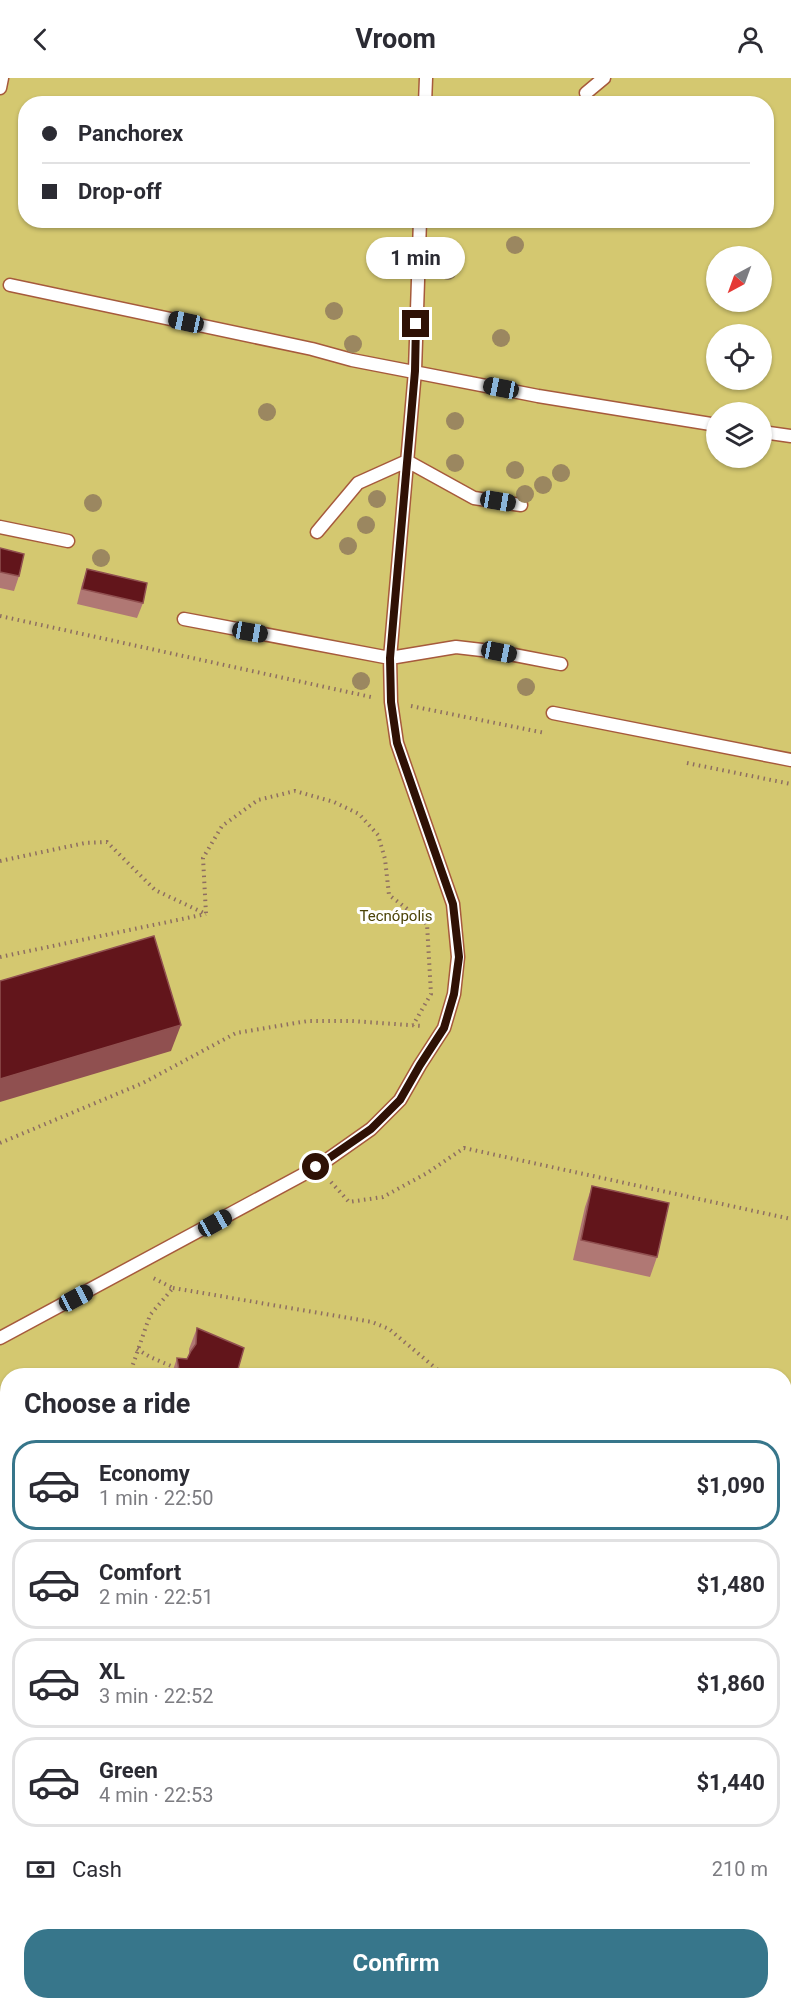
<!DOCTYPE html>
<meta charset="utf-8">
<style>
:root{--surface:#fff;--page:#f2f2f3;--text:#2b2b33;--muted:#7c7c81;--line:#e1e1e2;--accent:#37768b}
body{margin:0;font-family:Roboto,sans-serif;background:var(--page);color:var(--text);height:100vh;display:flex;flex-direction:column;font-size:22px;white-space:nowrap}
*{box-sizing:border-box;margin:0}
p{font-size:20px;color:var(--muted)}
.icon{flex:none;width:33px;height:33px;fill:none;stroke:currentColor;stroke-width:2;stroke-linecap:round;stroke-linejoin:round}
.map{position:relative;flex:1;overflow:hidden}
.side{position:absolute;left:0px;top:1290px;width:792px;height:642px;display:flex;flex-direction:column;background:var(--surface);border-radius:24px 24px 0 0;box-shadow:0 2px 4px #0004}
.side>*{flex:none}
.guide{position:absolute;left:18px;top:18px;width:756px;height:132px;border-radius:24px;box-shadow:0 2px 4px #0004;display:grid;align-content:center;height:132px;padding:0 24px;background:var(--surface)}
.needle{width:39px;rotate:221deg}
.controls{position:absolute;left:706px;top:168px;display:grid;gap:12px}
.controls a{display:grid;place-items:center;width:66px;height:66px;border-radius:50%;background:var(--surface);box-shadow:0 2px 4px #0004;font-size:30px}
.end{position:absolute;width:27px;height:27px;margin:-14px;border:8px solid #2f1105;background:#fff;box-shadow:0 0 0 3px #fff}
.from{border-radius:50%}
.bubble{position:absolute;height:42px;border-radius:21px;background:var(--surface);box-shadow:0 2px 4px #0004;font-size:20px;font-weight:700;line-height:42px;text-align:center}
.car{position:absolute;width:18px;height:36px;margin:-18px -9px;border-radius:8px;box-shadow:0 0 4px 2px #0007;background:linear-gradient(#222 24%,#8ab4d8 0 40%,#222 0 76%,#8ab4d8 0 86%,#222 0)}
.guide b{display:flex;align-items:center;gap:21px;height:57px;font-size:22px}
.guide b+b{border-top:2px solid var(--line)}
.guide i{width:15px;height:15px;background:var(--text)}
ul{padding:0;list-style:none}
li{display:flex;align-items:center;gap:18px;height:90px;margin:0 12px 9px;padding:0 12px;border:3px solid var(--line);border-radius:24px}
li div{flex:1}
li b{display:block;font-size:22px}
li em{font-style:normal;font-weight:700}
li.on{border-color:var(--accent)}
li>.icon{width:54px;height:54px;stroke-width:1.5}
h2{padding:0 24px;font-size:27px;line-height:72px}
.pay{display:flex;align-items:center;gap:15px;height:66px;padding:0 24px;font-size:22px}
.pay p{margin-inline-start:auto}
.action{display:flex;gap:12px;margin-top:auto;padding:12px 24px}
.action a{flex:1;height:69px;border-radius:24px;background:var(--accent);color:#fff;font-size:24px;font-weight:700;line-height:69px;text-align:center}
header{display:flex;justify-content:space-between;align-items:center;height:78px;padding:0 24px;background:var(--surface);font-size:27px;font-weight:700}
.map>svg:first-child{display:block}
.green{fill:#d4c870;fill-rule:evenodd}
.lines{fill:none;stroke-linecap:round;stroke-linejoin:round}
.service-casing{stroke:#a65a3c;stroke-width:15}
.path{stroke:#8e6e61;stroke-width:4;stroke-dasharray:1.5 4.5;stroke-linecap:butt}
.service{stroke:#fff;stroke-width:12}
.tree{fill:#9b8760}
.wall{fill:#b07874}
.shaded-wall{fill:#905050}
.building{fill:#62151b;stroke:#905050;stroke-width:1.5}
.route{stroke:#2f1105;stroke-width:8}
.labels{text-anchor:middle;stroke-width:6;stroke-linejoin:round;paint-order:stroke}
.park-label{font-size:15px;fill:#4b4307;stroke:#fff}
</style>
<header><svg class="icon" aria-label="back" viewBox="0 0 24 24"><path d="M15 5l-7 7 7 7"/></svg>Vroom<svg class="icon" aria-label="person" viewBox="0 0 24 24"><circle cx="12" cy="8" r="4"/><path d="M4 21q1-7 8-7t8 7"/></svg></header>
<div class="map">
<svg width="791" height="1932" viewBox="0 0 791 1932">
<rect width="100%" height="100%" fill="#fddacc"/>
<path class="green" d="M0 0H791V1932H0ZM26 26H766V142H26ZM717 178H762V224H717ZM717 256H762V302H717ZM717 334H762V380H717ZM8 1298H784V1924H8Z"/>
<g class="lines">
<defs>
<path id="service" d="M0 10 2 0
M586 15 604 0
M425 26 426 0
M10 207 312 271 352 282 538 318 717 347
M762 354 791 358
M0 449 68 463
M317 454 358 405 407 383 474 420 521 427
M184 541 390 580 456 569 499 574 561 586
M553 635 791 682
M0 1260 317 1089 371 1051 400 1022 420 987 444 950 454 916 458 879 453 826 397 665 391 624 390 580 415 293 420 142"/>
</defs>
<use href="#service" class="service-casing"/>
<path class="path" d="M0 538 371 619
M411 628 545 655
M687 685 791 706
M0 783 85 765 107 764 155 812 206 836 203 780 222 748 258 722 295 713 334 724 359 736 378 757 385 781 389 817 427 846 431 916 413 947
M0 879 206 836
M0 1065 143 1005 236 955 308 943H352L423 948
M331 1104 349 1124 383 1119 427 1095 464 1070 791 1141
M173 1210 372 1244 389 1251 445 1298
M137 1271 150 1279 178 1291
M129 1298 150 1237 173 1210 153 1200
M0 1462 8 1464
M0 1557 8 1558
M784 1587 791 1592
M784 1626 791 1627
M784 1730 791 1731
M784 1780 791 1782
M784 1789 791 1785
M0 1917 8 1912
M567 1924 611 1932
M515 1932 528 1924
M536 1932 537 1924"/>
<use href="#service" class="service"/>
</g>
<g class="tree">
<circle cx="515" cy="167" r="9"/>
<circle cx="448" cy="193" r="9"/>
<circle cx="334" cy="233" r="9"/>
<circle cx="501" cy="260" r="9"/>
<circle cx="353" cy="266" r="9"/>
<circle cx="267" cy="334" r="9"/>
<circle cx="455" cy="343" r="9"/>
<circle cx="455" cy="385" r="9"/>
<circle cx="515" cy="392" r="9"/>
<circle cx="561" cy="395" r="9"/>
<circle cx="543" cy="407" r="9"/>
<circle cx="525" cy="416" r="9"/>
<circle cx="377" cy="421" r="9"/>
<circle cx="93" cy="425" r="9"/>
<circle cx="366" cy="447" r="9"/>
<circle cx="348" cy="468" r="9"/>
<circle cx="101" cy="480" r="9"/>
<circle cx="361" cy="603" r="9"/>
<circle cx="526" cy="609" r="9"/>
</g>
<path class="wall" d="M0 470 19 498 14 513 0 510Z
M87 491 143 525 137 540 77 526 82 506Z
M592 1108 657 1179 650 1199 573 1182 585 1129Z
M197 1250 236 1298H171L177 1280 187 1281 189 1277V1271Z"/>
<path class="shaded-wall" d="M181 947 171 973 0 1024V1001Z"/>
<path class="building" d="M0 470 24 476 19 498 0 494Z
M87 491 147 505 143 525 82 511Z
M154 858 181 947 0 1001V903Z
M592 1108 669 1125 657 1179 581 1162Z
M197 1250 244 1270 236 1298H180L177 1280 187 1281 191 1273 196 1266Z
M271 1924H358L363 1932H257Z"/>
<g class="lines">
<path class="route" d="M316 1089 371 1051 400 1022 420 987 444 950 454 916 459 879 453 826 397 665 391 624 390 580 415 293 416 246"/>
</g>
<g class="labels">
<g class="park-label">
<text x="396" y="843">Tecnópolis</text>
</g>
</g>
</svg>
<div class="controls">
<a><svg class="needle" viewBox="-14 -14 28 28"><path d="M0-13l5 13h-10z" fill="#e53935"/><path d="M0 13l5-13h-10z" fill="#7c7c81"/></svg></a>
<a><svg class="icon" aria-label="locate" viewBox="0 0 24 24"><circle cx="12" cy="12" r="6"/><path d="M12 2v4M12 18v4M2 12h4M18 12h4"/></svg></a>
<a><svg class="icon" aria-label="layers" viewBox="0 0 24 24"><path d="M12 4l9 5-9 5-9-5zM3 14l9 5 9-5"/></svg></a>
</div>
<i class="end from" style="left:316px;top:1089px"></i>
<i class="end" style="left:416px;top:246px"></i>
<div class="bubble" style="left:366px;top:159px;width:99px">1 min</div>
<i class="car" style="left:186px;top:244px;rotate:282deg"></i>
<i class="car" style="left:501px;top:310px;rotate:281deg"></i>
<i class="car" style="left:498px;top:423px;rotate:99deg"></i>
<i class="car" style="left:250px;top:554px;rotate:100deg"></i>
<i class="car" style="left:499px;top:574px;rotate:101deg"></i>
<i class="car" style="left:215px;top:1145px;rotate:61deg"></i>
<i class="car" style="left:76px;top:1220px;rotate:62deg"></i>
<div class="guide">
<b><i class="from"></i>Panchorex</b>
<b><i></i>Drop-off</b>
</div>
<section class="side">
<h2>Choose a ride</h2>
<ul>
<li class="on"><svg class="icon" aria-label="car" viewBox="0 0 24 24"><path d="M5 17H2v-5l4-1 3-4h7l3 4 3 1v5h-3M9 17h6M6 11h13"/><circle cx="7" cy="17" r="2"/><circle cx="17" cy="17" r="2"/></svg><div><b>Economy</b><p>1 min · 22:50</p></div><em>$1,090</em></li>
<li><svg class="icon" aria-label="car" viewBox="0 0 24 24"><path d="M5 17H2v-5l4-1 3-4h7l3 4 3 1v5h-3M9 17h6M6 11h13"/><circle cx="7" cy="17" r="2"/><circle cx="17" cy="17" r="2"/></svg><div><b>Comfort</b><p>2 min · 22:51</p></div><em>$1,480</em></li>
<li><svg class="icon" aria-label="car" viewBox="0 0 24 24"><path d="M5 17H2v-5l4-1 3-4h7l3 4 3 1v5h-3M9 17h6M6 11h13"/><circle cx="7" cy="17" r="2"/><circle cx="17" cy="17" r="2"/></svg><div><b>XL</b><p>3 min · 22:52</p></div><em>$1,860</em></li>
<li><svg class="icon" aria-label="car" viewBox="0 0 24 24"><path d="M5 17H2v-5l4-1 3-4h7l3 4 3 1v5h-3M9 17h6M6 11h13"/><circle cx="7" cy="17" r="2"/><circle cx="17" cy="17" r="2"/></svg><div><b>Green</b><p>4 min · 22:53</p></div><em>$1,440</em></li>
</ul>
<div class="pay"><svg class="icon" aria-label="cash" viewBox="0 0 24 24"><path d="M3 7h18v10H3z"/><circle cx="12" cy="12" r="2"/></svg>Cash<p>210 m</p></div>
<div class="action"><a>Confirm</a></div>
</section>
</div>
